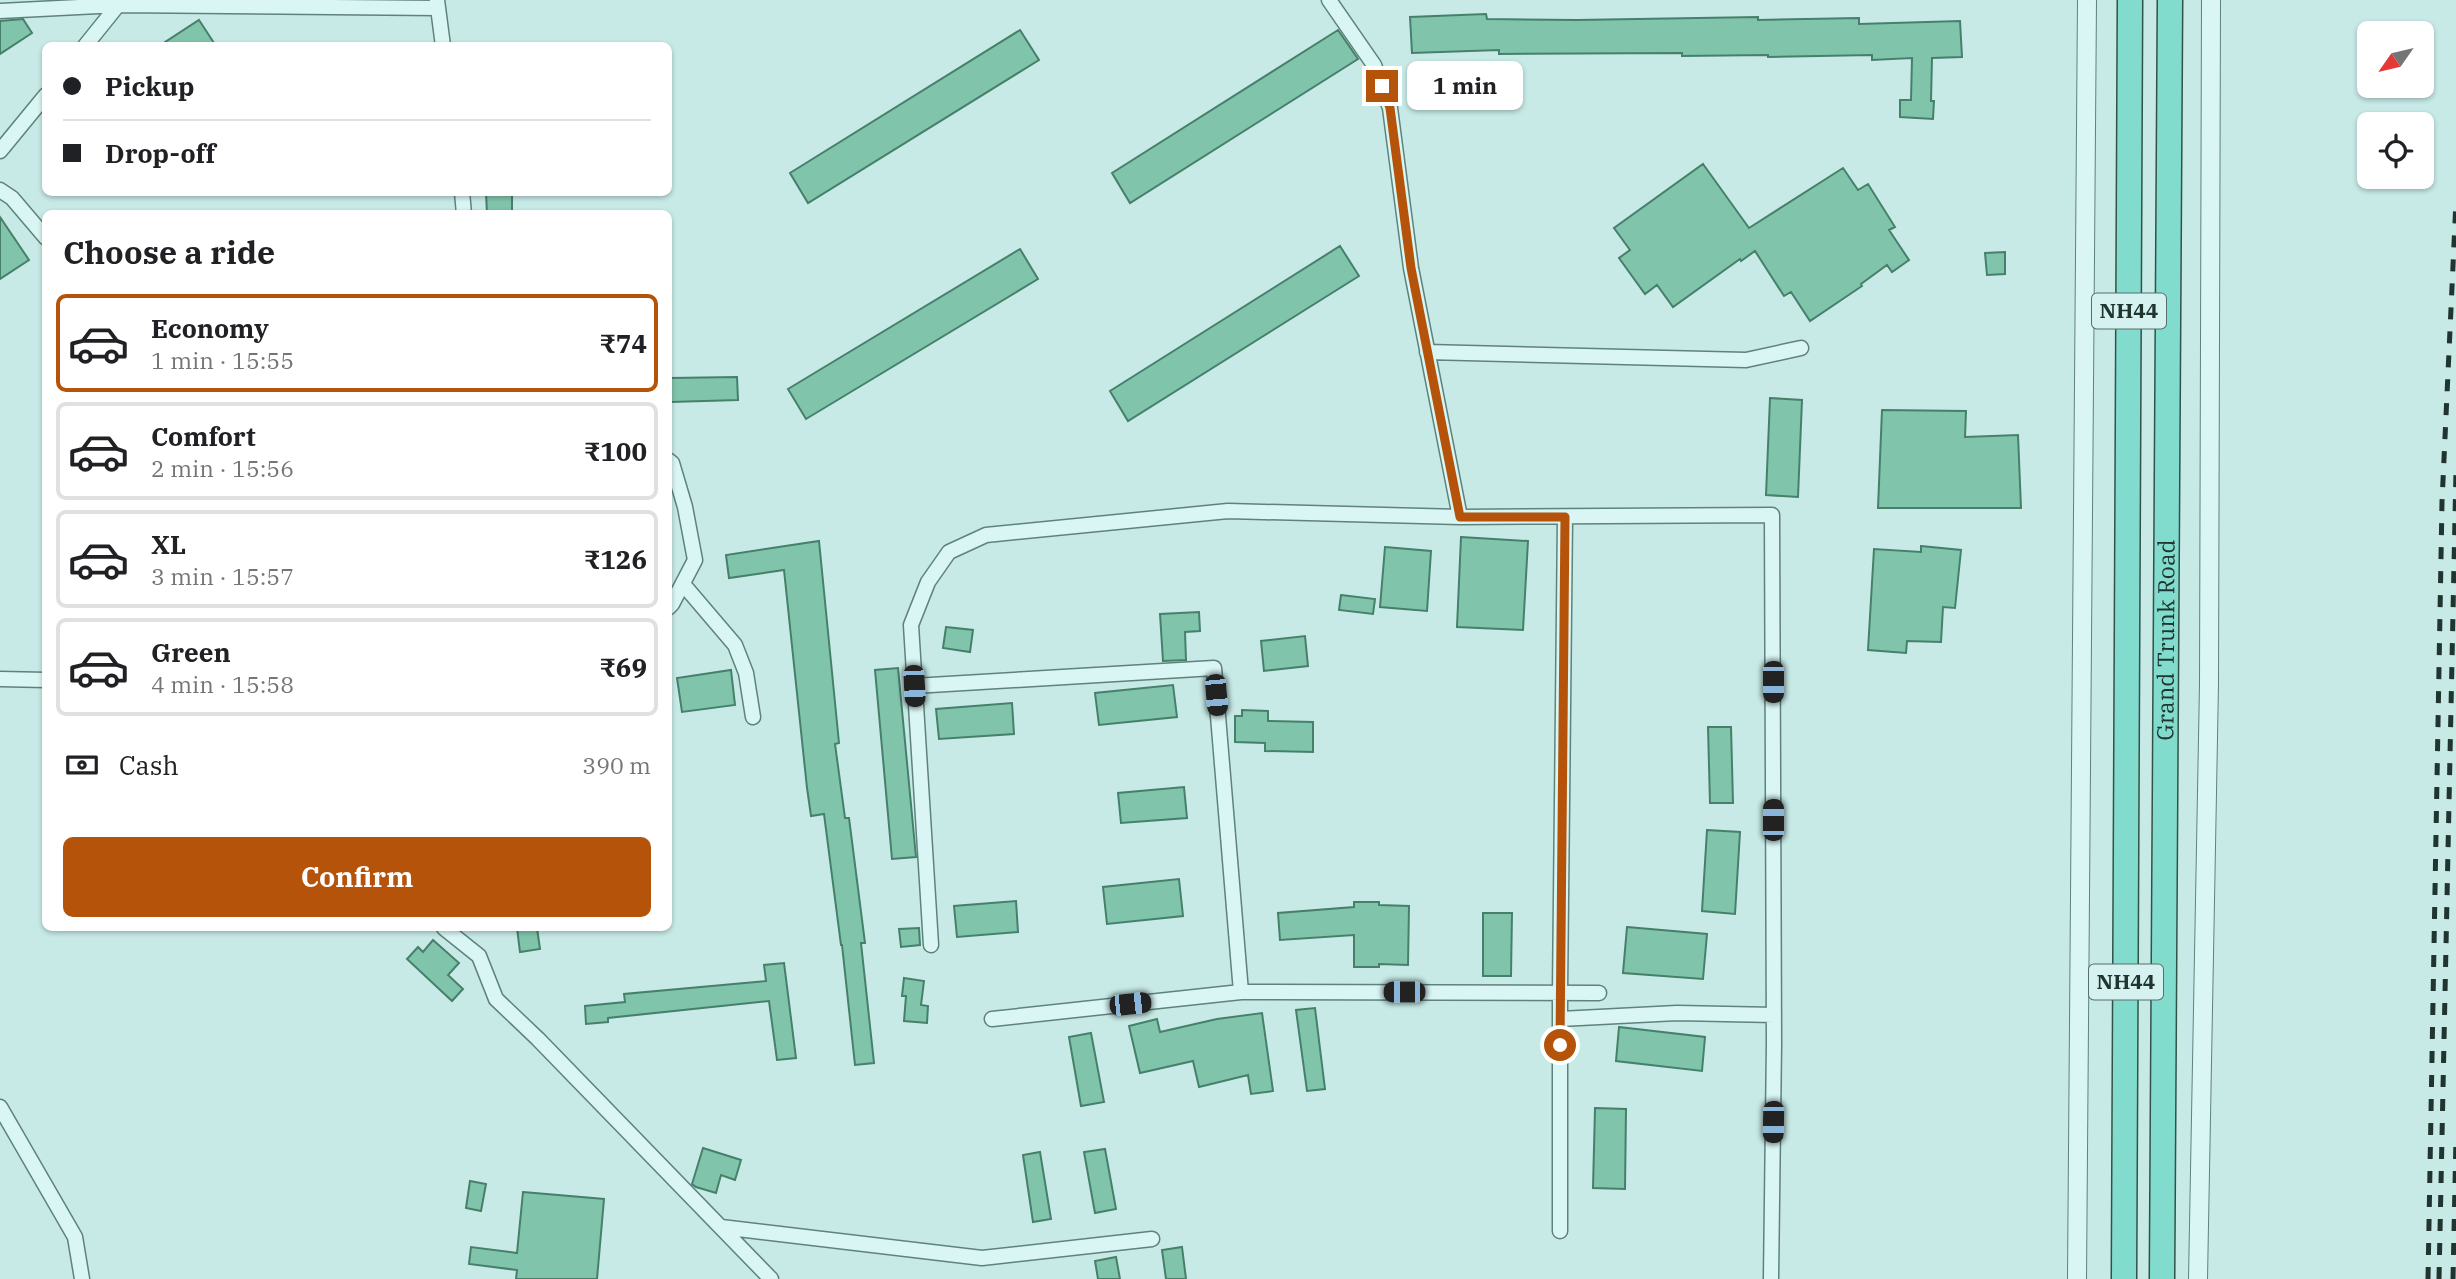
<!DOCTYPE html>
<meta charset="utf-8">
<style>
:root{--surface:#fff;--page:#f2f2f2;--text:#202124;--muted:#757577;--line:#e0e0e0;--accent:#b45309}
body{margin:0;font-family:"IBM Plex Serif",serif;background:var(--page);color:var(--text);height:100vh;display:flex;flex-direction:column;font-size:26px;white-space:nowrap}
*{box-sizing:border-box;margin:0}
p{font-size:23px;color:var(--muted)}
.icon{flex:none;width:38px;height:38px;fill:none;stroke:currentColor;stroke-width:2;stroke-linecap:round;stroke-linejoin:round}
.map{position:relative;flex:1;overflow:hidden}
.details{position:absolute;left:42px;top:210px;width:630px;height:721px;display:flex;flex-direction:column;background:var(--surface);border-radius:10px;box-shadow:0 2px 5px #0004}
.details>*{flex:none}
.banner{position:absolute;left:42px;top:42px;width:630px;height:154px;border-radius:10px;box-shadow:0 2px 5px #0004;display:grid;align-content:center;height:154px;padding:0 21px;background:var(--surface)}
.needle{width:46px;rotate:236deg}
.fabs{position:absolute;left:2357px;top:21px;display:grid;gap:14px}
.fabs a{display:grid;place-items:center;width:77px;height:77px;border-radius:10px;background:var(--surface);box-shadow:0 2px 5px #0004;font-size:35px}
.end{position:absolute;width:32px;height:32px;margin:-16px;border:9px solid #b45309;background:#fff;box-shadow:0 0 0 4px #fff}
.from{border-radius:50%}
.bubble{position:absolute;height:49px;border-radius:10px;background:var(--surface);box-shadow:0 2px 5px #0004;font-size:23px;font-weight:700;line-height:49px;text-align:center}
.car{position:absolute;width:21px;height:42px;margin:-21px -10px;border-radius:9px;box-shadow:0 0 5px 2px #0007;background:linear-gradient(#222 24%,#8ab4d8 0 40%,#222 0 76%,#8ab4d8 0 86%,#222 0)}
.banner b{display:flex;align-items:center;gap:24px;height:66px;font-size:26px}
.banner b+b{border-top:2px solid var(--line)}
.banner i{width:18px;height:18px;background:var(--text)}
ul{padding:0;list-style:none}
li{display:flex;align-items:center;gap:21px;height:98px;margin:0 14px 10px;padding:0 7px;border:4px solid var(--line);border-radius:10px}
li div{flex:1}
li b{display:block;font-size:26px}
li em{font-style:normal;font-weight:700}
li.current{border-color:var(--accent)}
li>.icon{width:63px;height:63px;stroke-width:1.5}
h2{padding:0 21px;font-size:32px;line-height:84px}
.pay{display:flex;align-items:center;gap:18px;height:77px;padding:0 21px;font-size:26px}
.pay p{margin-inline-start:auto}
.primary-button{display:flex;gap:14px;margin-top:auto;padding:14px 21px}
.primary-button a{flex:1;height:80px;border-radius:10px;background:var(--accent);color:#fff;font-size:28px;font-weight:700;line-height:80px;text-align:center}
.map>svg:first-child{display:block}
.building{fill:#81c4ac;stroke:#46806b;stroke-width:2}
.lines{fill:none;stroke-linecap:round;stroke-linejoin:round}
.minor-casing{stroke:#5e837b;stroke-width:17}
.tertiary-casing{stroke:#5e837b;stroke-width:20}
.trunk-casing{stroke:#325248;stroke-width:27}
.minor{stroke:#d9f5f4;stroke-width:14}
.tertiary{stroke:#d9f5f4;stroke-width:18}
.trunk{stroke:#82dcce;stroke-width:24}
.rail{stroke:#20352f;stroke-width:5;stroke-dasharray:12 12;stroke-linecap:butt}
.route{stroke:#b45309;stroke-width:9}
.labels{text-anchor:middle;stroke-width:5;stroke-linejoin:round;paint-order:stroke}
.shield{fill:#d6f2f0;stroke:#576e69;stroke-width:2}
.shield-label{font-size:21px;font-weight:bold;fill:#20352f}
.street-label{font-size:23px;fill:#20352f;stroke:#d6f2f0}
</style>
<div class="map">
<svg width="2456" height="1279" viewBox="0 0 2456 1279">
<rect width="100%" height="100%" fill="#c7eae7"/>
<path class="building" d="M1486 14 1487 19 1576 20 1758 17V20L1859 18V24L1960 21 1962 57 1932 58 1931 101H1934L1933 119 1900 117V100H1911L1912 58 1872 60V55L1768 57V55L1682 56V53L1499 54V50L1412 53 1410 17Z
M23 19 32 33 0 54V21Z
M199 20 216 46H159Z
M1020 30 1039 60 808 203 790 173Z
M1338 30 1358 59 1130 203 1112 173Z
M1703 164 1749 228 1843 168 1858 190 1868 184 1895 227 1889 230 1909 260 1892 272 1887 265 1861 284 1862 286 1810 321 1791 292 1784 296 1755 251 1741 261 1740 259 1673 307 1657 285 1645 294 1619 258 1630 250 1614 228Z
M486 192H512V214H487Z
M0 217 29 260 0 279Z
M1340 246 1359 276 1128 421 1110 391Z
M1020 249 1038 279 806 419 788 389Z
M2005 252V274L1987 275 1985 253Z
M737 377 738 400 671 402 670 378Z
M1770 398 1802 400 1798 497 1766 495Z
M1882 410 1966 411 1965 437 2018 435 2021 508H1878Z
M1461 537 1528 541 1523 630 1457 627Z
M819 541 839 743 835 744 845 818H849L865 943H861L874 1063 855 1065 842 945H841L824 814 811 816 807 788 784 570 729 578 726 555Z
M1921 546 1961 550 1955 608 1943 607 1941 642 1907 641 1906 653 1868 650 1874 549 1921 552Z
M1385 547 1431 551 1427 611 1380 607Z
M1341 595 1375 599 1373 614 1339 610Z
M1199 612 1200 631 1185 632 1186 660 1163 661 1160 614Z
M946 627 973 630 970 652 943 648Z
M1305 636 1308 666 1264 671 1261 641Z
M898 668 916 857 892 859 875 670Z
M731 670 735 705 682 712 677 678Z
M1173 685 1177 717 1099 725 1095 693Z
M1012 703 1014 734 939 739 936 709Z
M1242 710 1268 711V721L1313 722V752L1265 751V743L1235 742V716H1242Z
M1708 727H1731L1733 803H1710Z
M1184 787 1187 818 1121 823 1118 793Z
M1707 830 1740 832 1735 914 1702 911Z
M1179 879 1183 916 1107 924 1103 887Z
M1016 901 1018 932 957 937 954 906Z
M1354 902H1379V905L1409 906 1408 965 1379 964V967H1354V935L1280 940 1278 913 1354 907Z
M1483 913H1512L1511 976H1483Z
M1627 927 1707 934 1703 979 1623 973Z
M517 928H537L540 949 520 952Z
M919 928 920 945 901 947 899 929Z
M433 940 459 963 448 975 463 989 452 1001 407 959 418 947 423 952Z
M784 963 796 1058 777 1060 769 1001 608 1018V1022L586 1024 585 1006 625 1002 624 994 766 981 764 965Z
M904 978 924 981 921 1005 928 1006 927 1023 904 1021 906 996H902Z
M1315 1008 1325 1089 1307 1091 1296 1010Z
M1262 1013 1273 1091 1251 1094 1248 1075 1199 1087 1193 1061 1140 1073 1129 1026 1157 1019 1160 1032 1217 1019Z
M1619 1027 1705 1037 1702 1071 1616 1061Z
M1091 1033 1104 1102 1081 1106 1069 1037Z
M1595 1108 1626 1109 1625 1189 1593 1188Z
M703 1148 741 1160 735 1180 721 1175 716 1193 696 1187 692 1184Z
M1105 1149 1116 1209 1095 1213 1084 1152Z
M1040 1152 1051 1219 1033 1222 1023 1155Z
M470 1181 486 1184 481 1211 466 1208Z
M523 1192 604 1199 597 1279H516L517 1270 469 1264 471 1247 517 1253Z
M1182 1247 1186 1279H1166L1162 1250Z
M1116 1257 1120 1279H1098L1095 1261Z"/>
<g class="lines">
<defs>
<path id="minor" d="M437 0 443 46
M1329 0 1374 65 1390 108 1411 268 1460 517
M118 5 438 8
M0 11 118 5 85 46
M0 151 46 95
M0 190 12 198 46 238
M462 192 464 214
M1427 352 1746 360 1801 348
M668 460 672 463 685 507 695 560 672 604 668 608
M683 584 735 645 746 673 753 717
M0 679 46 680
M914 686 1214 668 1241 992
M444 928 479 956 496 999 538 1039 771 1279
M931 945 911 625 928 582 949 552 986 535 1228 511 1460 517 1772 515 1774 1043 1771 1279
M992 1019 1241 992 1599 993
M1560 1019 1677 1013 1774 1015
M0 1107 75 1237 82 1279
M721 1227 982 1258 1152 1239
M1560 1231V993L1565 517"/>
<path id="tertiary" d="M2077 1279 2087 0
M2198 1279 2209 684 2211 0"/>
<g id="trunk">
<path d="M2124 1279 2130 0"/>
<path id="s1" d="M2162 1279 2170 0"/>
</g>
</defs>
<use href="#minor" class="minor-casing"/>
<use href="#tertiary" class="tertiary-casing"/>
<use href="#trunk" class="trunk-casing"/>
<use href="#minor" class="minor"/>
<use href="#tertiary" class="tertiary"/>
<use href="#trunk" class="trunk"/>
<path class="rail" d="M2428 1279 2442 502 2456 201
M2439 1279 2456 470
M2453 1279 2456 1138"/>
</g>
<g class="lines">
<path class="route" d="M1382 86 1390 108 1411 268 1460 517H1565L1560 1045"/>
</g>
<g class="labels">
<g class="shield">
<rect x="2092" y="293.5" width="74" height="35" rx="5"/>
<rect x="2089" y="964.5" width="74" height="35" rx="5"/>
</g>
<g class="shield-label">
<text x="2129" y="318">NH44</text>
<text x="2126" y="989">NH44</text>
</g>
<g class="street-label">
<text dy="8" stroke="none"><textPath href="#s1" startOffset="639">Grand Trunk Road</textPath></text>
</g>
</g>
</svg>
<div class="fabs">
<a><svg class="needle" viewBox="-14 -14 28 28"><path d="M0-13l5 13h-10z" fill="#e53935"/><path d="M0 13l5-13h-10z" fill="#757577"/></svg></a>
<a><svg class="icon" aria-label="locate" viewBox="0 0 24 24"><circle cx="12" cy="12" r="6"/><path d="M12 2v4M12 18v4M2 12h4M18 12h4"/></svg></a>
</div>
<i class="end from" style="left:1560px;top:1045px"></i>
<i class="end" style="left:1382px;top:86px"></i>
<div class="bubble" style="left:1407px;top:61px;width:116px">1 min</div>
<i class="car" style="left:1773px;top:682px;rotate:180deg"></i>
<i class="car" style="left:914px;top:686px;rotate:177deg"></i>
<i class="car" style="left:1216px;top:695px;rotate:175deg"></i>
<i class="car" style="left:1773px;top:820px;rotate:0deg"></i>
<i class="car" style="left:1404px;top:992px;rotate:270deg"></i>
<i class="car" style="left:1130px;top:1004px;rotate:84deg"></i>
<i class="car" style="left:1773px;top:1122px;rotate:181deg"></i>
<div class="banner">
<b><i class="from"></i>Pickup</b>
<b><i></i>Drop-off</b>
</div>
<section class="details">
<h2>Choose a ride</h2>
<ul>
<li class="current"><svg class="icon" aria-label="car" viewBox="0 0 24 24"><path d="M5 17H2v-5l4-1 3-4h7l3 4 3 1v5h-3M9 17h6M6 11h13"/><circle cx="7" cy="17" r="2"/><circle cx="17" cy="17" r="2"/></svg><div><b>Economy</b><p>1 min · 15:55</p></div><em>₹74</em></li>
<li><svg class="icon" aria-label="car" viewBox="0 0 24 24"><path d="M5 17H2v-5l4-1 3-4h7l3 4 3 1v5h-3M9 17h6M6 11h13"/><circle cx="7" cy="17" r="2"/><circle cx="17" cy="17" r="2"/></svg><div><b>Comfort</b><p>2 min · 15:56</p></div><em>₹100</em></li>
<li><svg class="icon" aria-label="car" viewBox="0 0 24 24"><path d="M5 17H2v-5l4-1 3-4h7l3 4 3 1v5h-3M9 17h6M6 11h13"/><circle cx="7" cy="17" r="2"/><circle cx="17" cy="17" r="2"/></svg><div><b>XL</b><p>3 min · 15:57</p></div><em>₹126</em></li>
<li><svg class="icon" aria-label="car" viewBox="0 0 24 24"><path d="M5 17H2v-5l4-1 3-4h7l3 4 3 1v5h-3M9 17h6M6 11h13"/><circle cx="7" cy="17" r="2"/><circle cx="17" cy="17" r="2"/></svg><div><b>Green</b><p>4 min · 15:58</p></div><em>₹69</em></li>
</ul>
<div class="pay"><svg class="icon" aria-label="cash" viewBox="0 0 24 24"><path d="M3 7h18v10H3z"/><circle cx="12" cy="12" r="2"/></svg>Cash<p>390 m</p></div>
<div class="primary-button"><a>Confirm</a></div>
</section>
</div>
